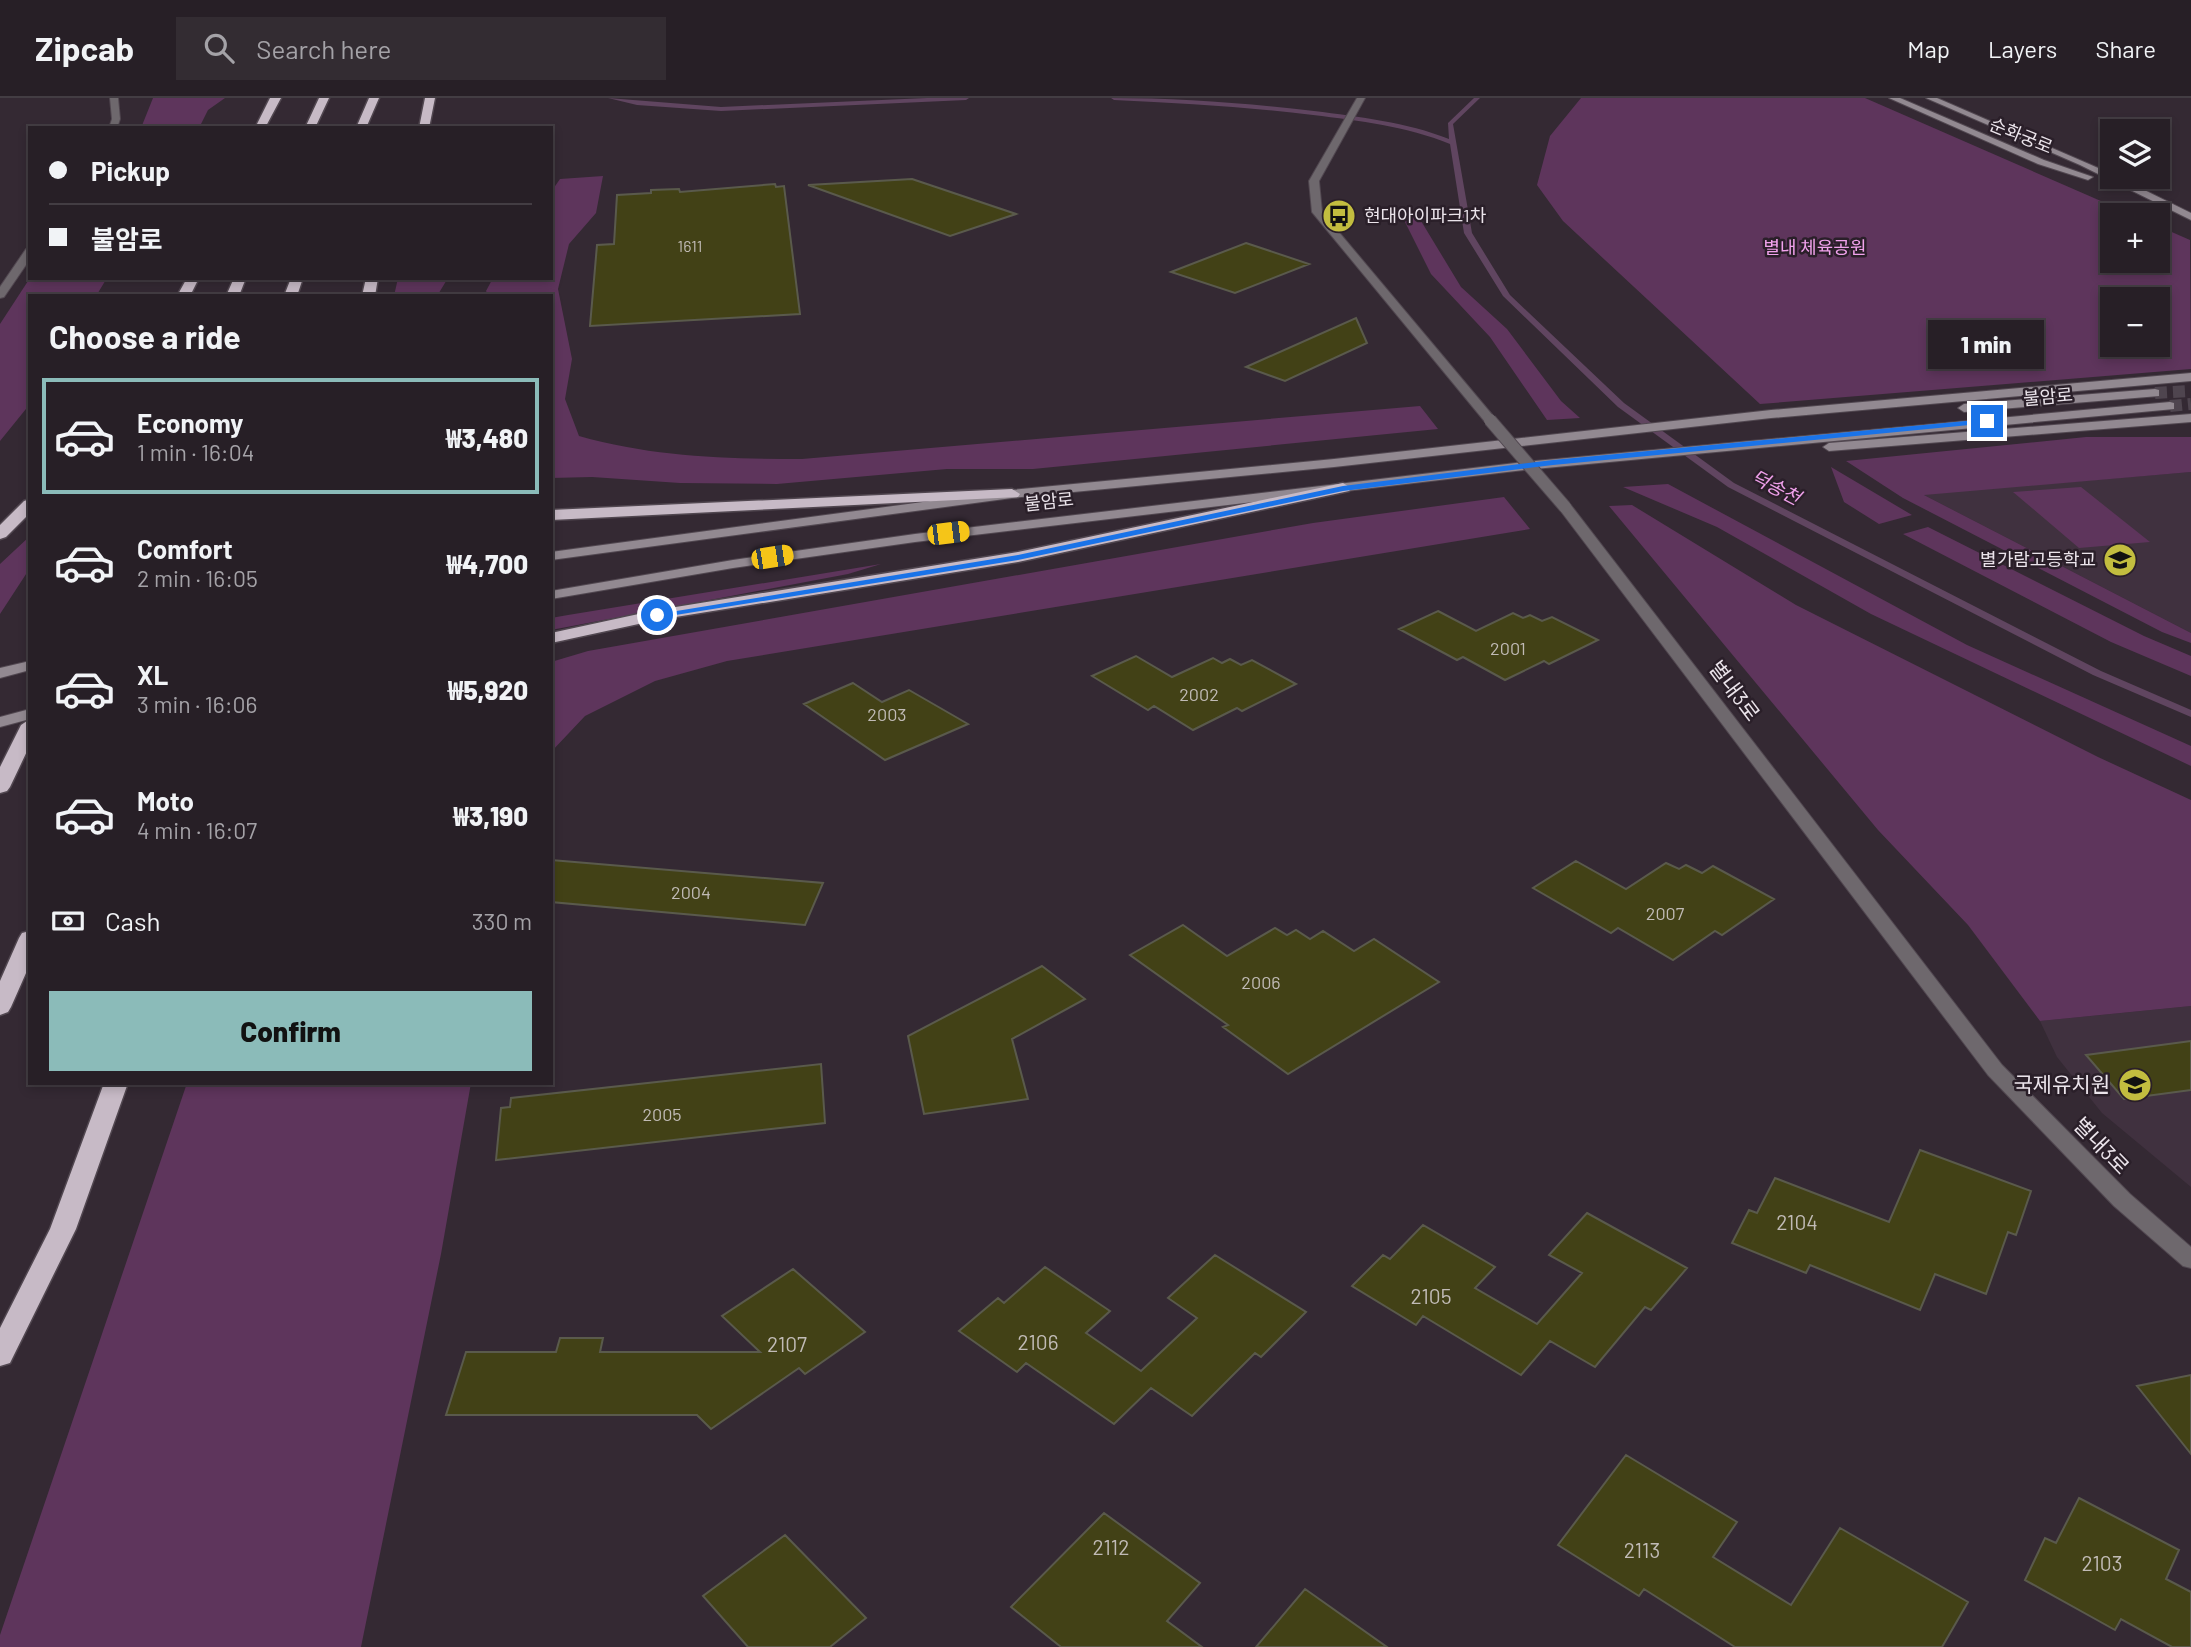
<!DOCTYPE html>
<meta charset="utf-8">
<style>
:root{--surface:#271f26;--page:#332c32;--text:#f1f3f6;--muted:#a4a2a7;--line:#433d43;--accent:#8bbbb9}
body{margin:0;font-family:Barlow,"Noto Sans KR",sans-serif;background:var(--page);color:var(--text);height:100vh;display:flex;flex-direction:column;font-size:26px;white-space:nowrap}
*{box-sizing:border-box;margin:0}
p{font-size:23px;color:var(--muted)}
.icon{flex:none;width:38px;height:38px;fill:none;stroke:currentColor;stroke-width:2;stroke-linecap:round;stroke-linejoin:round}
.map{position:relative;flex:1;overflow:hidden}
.sheet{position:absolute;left:28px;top:196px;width:525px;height:791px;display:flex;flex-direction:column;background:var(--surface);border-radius:0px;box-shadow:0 4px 10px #0003,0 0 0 2px var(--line)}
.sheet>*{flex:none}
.guide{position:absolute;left:28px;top:28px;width:525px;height:154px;border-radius:0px;box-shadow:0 4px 10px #0003,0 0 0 2px var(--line);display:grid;align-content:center;height:154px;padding:0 21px;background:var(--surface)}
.tools{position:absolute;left:2100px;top:21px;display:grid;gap:14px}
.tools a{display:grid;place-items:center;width:70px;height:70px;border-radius:0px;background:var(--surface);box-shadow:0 4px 10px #0003,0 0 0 2px var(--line);font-size:35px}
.end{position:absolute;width:32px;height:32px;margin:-16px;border:9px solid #1a73e8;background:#fff;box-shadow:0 0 0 4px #fff}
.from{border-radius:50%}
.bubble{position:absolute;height:49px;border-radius:0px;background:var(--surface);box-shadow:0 4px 10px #0003,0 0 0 2px var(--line);font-size:23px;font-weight:800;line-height:49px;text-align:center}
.car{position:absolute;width:21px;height:42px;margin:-21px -10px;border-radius:9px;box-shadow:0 0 5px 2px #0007;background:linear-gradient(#f5c518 24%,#345 0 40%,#f5c518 0 76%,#345 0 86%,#f5c518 0)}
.guide b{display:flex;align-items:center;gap:24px;height:66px;font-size:26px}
.guide b+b{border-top:2px solid var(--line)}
.guide i{width:18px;height:18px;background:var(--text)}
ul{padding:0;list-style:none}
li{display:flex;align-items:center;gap:21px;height:116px;margin:0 14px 10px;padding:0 7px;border:4px solid transparent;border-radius:0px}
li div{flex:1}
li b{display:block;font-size:26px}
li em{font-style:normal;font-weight:800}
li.on{border-color:var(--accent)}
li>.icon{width:63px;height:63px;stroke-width:1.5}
h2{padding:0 21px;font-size:32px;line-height:84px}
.pay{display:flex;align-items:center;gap:18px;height:77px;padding:0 21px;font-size:26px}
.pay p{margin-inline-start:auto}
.action{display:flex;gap:14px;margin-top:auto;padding:14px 21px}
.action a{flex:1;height:80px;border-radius:0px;background:var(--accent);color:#111;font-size:28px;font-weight:800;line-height:80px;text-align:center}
header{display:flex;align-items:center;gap:42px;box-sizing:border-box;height:98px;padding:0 35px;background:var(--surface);border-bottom:2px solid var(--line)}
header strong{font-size:33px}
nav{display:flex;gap:38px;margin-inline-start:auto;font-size:24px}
.search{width:490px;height:63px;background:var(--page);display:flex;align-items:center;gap:18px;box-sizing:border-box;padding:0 24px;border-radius:0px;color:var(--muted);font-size:26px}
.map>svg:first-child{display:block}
.built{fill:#40313f}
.green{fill:#5e355c;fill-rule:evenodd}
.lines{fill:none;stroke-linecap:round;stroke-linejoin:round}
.stream{fill:#604560;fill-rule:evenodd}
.building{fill:#424116;stroke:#5a5a4c;stroke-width:2}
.secondary-tunnel{stroke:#4f454f;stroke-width:12;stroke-dasharray:12 6;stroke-linecap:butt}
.street-casing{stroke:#514750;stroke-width:2}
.secondary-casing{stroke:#514750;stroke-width:2}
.highway-casing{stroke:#514750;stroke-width:3}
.street{fill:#6e686d;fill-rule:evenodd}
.secondary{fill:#928991;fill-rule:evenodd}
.highway{fill:#c7bac6;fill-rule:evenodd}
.street-bridge-casing{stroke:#514750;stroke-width:14;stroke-linecap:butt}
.street-bridge{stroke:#6e686d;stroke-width:12}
.route{fill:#1a73e8}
.labels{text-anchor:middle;stroke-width:5;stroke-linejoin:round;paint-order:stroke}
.far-number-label{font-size:16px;fill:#c1bbb6}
.far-street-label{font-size:18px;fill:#ebe4eb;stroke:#2a1f29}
.far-poi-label{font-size:18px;fill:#ebe4eb;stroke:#2a1f29;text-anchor:start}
.far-park-label{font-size:18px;fill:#f1a2ec;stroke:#2a1f29}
.number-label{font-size:18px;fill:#c1bbb6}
.far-water-label{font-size:19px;font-style:italic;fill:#efa0ea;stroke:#2a1f29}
.street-label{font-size:21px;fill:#ebe4eb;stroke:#2a1f29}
.poi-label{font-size:21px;fill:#ebe4eb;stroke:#2a1f29;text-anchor:end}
.near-number-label{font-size:21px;fill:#c1bbb6}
</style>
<header>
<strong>Zipcab</strong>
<div class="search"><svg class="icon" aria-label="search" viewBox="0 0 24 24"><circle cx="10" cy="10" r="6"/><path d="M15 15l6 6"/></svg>Search here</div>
<nav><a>Map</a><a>Layers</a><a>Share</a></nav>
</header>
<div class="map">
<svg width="2191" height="1549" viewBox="0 0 2191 1549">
<rect width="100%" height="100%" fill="#342933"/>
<path class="built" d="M2191 374V535L1922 396Z
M2191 908V1089L2102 1015 2057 959 2040 923Z"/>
<path class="green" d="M153 0H225L208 12 199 30H141Z
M1581 0H1865L2133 117H2112V163H2158V128L2190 142 2191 271 1760 306 1563 123 1537 87 1550 38ZM2112 201H2158V247H2112Z
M603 78 596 115 569 146 558 191 572 261 565 301 579 338C654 359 725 361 802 361L1420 308 1438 331 1033 371H947L777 386 680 385 592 379 551 380V198H489L486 193 493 180H551V94L560 81Z
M1402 118H1418L1461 189 1507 231 1561 303 1580 320 1547 322 1490 239 1431 176Z
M30 180H107L96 198H30V306L0 343V226Z
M398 180H448L437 198H394Z
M2086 339H2191V374L1924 397 2191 535V545L2162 534 1903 400 1846 363Z
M1831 369 1912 417 1879 426 1844 404Z
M1668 386 1967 547 2191 648V668L1871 516 1717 429 1623 389Z
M2081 389 2150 444 2079 450 2013 394Z
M1504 399 1530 431 727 563 655 583 585 618 551 654V564L588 553 1313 425Z
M1632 407 1796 507 2098 659 2191 702V908L2040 923 1968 827 1878 732 1609 408Z
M1928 429 2144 538 2191 558V578L2111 544 1903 436Z
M30 438V470L0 516V466Z
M881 466 848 476 551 532V520L568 517Z
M187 985H471L441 1156 361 1549H0V1537Z"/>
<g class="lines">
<path class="stream" d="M608 0 721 9 927 0H969L966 2 721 13 637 7Z
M1111 0C1179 0 1246 5 1314 13 1360 19 1406 24 1449 41L1448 25 1474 0H1480L1453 26 1472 135 1510 197 1624 305 1734 385 2101 573 2191 612V619L2093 577 1728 389 1618 309 1503 198 1464 135 1450 46C1406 28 1360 23 1313 17 1247 9 1181 5 1114 2Z"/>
</g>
<path class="building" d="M912 81 1016 116 950 138 808 87Z
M775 86 776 89 784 88 800 216 590 228 597 147 614 146 617 97 651 95V92L679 91 680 94Z
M1246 145 1309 166 1235 195 1171 174Z
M1356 220 1367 245 1285 283 1246 269Z
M1438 513 1476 533 1513 515 1523 520 1530 517 1542 523 1552 519 1598 542 1549 566 1544 563 1505 582 1463 559 1457 562 1399 531Z
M1136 558 1172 579 1213 560 1222 565 1230 561 1241 567 1252 562 1296 586 1242 613 1237 610 1193 632 1154 608 1148 612 1092 578Z
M853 585 882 604 909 592 968 626 885 662 804 606Z
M551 762 823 785 805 827 551 804Z
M1576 763 1626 791 1666 765 1679 771 1686 767 1702 775 1713 768 1774 801 1722 837 1715 833 1673 862 1618 830 1611 835 1533 790Z
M1183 827 1227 858 1275 830 1287 837 1296 832 1310 841 1323 833 1354 853 1374 841 1439 884 1288 976 1223 929 1228 927 1130 857Z
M1042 868 1085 901 1012 941 1028 1001 924 1016 908 938Z
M2191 943V992L2124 1001 2086 957Z
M821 966 825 1025 496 1062 501 1010 510 1009 511 1000Z
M1920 1052 2031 1093 2016 1137 2008 1134 1986 1196 1935 1176 1920 1212 1810 1167 1806 1175 1732 1145 1749 1112 1757 1115 1775 1080 1889 1124Z
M1587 1115 1687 1170 1651 1212 1645 1209 1595 1269 1550 1243 1521 1277 1423 1218 1416 1227 1352 1188 1383 1157 1390 1161 1423 1127 1495 1169 1475 1190 1537 1226 1582 1175 1549 1157Z
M1215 1157 1306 1214 1261 1259 1255 1255 1192 1318 1151 1290 1114 1326 1026 1265 1017 1274 959 1233 998 1200 1004 1205 1045 1169 1110 1213 1086 1235 1141 1273 1197 1220 1168 1200Z
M793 1171 865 1234 805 1276 799 1270 711 1331 697 1317H446L466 1254H556L560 1240H603L600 1254H760L722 1218Z
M2191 1277V1356L2137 1288Z
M1626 1357 1737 1424 1713 1459 1791 1507 1840 1430 1968 1504 1942 1549H1735L1644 1491 1639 1498 1558 1447Z
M2079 1400 2179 1452 2166 1481 2191 1494V1549H2172L2121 1521 2115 1532 2025 1482 2045 1440 2056 1445Z
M1104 1415 1200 1485 1167 1523 1202 1549H1061L1011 1509Z
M785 1437 866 1520 830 1549H748L703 1498Z
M1305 1491 1387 1549H1256Z"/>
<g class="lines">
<path class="secondary-tunnel" d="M2155 295 2191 293
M2170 308 2191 306"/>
<defs>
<path id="street" d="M110 0H118L120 21 117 30H109L112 21Z
M1357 0H1365L1319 83 1322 114 1494 319V325H1486L1312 114 1309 83Z
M30 150V161L4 199 0 200V189L26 151Z
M1565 405 1570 406 2002 967 2130 1096 2191 1149V1170L2183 1168 2114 1108 1988 977 1560 412V406Z"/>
<path id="secondary" d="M1889 0H1900L2044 62 2093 79 2088 82 2038 66Z
M1926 0H1937L2112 76V79H2118L2191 115V122L2080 67Z
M2191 275V283L1771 320 1334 369 1012 400 551 462V454L1012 392 1334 361 1771 312Z
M2155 291 2159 292V298L1964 314 1958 310 1964 306Z
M2170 304 2174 305V311L1524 372 915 444 733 470 551 501V493L733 462 915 436 1524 364Z
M2191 316V324L1829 353 1823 349 1829 345Z
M30 563V572L0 580V570Z
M30 611V621L0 629V619Z"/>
<path id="highway" d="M270 0H281L265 30H255Z
M319 0H329L315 30H305Z
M369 0H379L366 30H356Z
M425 0H435L429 30H419Z
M187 180H199L190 198H177Z
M234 180H246L239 198H226Z
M291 180H303L297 198H284Z
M366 180H378L375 198H362Z
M1343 385 1351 390 1349 393 1018 464 657 522 551 545V535L657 512 1018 454Z
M1012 391 1020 396 1018 399 551 422V412Z
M30 401V415L6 439 0 441V427L24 403Z
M30 621V647L10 689 7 693 0 695V669L21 627Z
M30 833V866L11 909 8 914 0 917V883L19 840 22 835Z
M104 985H128L76 1131 10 1265 0 1268V1230L50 1131Z"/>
</defs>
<use href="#street" class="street-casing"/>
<use href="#secondary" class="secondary-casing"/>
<use href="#highway" class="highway-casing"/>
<use href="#street" class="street"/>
<use href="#secondary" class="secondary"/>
<use href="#highway" class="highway"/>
<defs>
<path id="street-bridge" d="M1490 322 1565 409"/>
</defs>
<use href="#street-bridge" class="street-bridge-casing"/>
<use href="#street-bridge" class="street-bridge"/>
</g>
<path class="route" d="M1987 321 1990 325 1553 367 1343 393 1018 462 657 520 652 517 1018 457 1343 388 1553 362Z"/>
<defs>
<symbol id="bus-disc" viewBox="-11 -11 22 22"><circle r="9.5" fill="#c2bd3f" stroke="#2a1f29"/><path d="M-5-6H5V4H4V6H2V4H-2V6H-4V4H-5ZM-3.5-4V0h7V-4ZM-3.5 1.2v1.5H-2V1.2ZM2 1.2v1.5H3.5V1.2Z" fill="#111"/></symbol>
<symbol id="school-disc" viewBox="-11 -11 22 22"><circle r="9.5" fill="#c2bd3f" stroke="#2a1f29"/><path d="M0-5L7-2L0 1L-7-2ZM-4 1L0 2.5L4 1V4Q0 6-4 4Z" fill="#111"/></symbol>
</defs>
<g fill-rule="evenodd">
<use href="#bus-disc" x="1320" y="99" width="38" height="38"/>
<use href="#school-disc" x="2101" y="443" width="38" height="38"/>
<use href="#school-disc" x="2116" y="968" width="38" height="38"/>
</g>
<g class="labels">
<g class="far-number-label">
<text x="690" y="154">1611</text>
</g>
<g class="far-street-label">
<text transform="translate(2021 38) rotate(22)" y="6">순화궁로</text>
<text transform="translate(2048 299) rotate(-5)" y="6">불암로</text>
<text transform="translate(1049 404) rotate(-6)" y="6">불암로</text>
</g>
<g class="far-poi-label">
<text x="1364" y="124">현대아이파크1차</text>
<text x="2096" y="468" text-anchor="end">별가람고등학교</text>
</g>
<g class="far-park-label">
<text x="1815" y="156">별내 체육공원</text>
</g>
<g class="number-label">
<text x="1508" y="557">2001</text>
<text x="1199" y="603">2002</text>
<text x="887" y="623">2003</text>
<text x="691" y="801">2004</text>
<text x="1665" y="822">2007</text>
<text x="1261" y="891">2006</text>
<text x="662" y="1023">2005</text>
</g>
<g class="far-water-label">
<text transform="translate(1776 389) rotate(27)" y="7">덕송천</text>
</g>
<g class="street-label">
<text transform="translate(1734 593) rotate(53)" y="7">별내3로</text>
<text transform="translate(2101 1048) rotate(46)" y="7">별내3로</text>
</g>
<g class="poi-label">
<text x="2110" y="994">국제유치원</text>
</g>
<g class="near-number-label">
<text x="1797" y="1132">2104</text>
<text x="1431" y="1206">2105</text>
<text x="1038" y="1252">2106</text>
<text x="787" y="1254">2107</text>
<text x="1111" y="1457">2112</text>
<text x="1642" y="1460">2113</text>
<text x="2102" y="1473">2103</text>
</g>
</g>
</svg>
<div class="tools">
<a><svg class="icon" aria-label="layers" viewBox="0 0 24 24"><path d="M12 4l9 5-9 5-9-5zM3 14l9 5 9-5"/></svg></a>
<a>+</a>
<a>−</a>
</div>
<i class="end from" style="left:657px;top:517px"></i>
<i class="end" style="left:1987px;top:323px"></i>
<div class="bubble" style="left:1928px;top:222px;width:116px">1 min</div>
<i class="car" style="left:948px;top:435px;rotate:83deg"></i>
<i class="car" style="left:772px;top:459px;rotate:81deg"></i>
<div class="guide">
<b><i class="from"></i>Pickup</b>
<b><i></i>불암로</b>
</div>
<section class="sheet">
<h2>Choose a ride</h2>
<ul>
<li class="on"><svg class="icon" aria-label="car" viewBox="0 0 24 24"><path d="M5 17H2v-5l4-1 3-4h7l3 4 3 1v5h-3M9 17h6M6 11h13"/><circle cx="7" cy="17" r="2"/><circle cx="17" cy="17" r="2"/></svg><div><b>Economy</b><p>1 min · 16:04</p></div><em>₩3,480</em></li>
<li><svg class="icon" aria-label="car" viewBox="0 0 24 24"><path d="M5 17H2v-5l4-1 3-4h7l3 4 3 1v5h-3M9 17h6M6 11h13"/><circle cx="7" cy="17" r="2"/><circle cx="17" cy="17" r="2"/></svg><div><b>Comfort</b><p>2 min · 16:05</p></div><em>₩4,700</em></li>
<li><svg class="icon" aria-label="car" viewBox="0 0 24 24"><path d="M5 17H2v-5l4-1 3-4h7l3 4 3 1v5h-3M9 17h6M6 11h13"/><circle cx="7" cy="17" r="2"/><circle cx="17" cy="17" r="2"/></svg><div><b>XL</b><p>3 min · 16:06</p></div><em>₩5,920</em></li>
<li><svg class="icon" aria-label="car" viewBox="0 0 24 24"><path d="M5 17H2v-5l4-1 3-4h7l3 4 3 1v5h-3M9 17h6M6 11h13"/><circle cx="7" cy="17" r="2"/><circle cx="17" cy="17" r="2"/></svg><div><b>Moto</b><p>4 min · 16:07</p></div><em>₩3,190</em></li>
</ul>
<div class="pay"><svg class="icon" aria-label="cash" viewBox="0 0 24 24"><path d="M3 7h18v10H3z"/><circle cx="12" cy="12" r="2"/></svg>Cash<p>330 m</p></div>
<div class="action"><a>Confirm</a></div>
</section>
</div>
